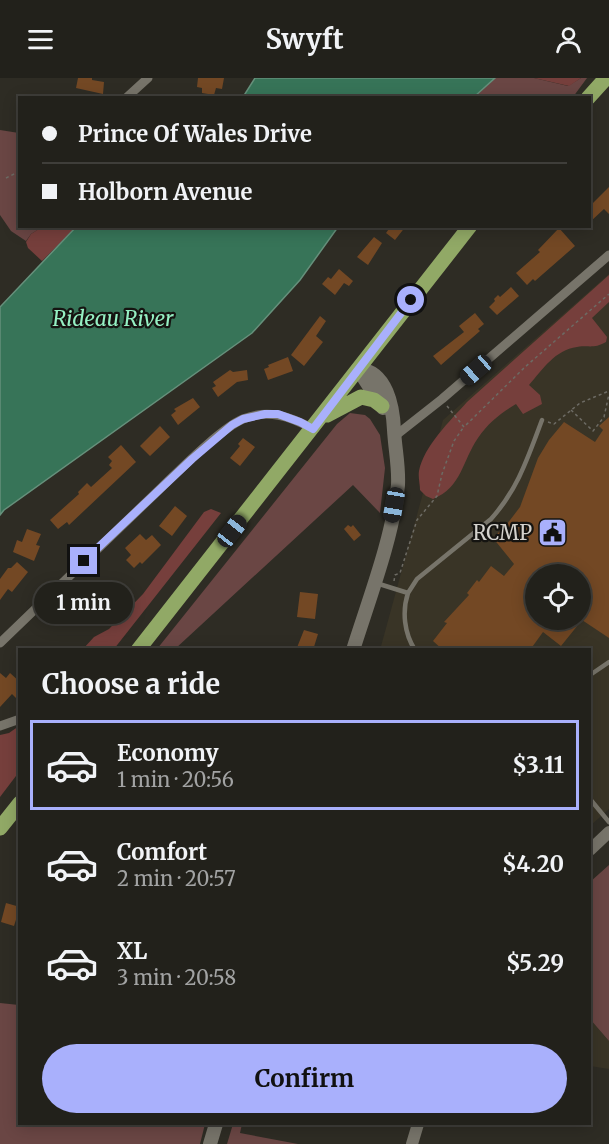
<!DOCTYPE html>
<meta charset="utf-8">
<style>
:root{--surface:#22211b;--page:#2a2924;--text:#f1f3f6;--muted:#a2a3a3;--line:#3f3e3a;--accent:#a9b0fc}
body{margin:0;font-family:Merriweather,serif;background:var(--page);color:var(--text);height:100vh;display:flex;flex-direction:column;font-size:22px;white-space:nowrap}
*{box-sizing:border-box;margin:0}
p{font-size:20px;color:var(--muted)}
.icon{flex:none;width:33px;height:33px;fill:none;stroke:currentColor;stroke-width:2;stroke-linecap:round;stroke-linejoin:round}
.map{position:relative;flex:1;overflow:hidden}
.details{position:absolute;left:18px;top:570px;width:573px;height:477px;display:flex;flex-direction:column;background:var(--surface);border-radius:0px;box-shadow:0 3px 15px #0003,0 0 0 2px var(--line)}
.details>*{flex:none}
.hud{position:absolute;left:18px;top:18px;width:573px;height:132px;border-radius:0px;box-shadow:0 3px 15px #0003,0 0 0 2px var(--line);display:grid;align-content:center;height:132px;padding:0 24px;background:var(--surface)}
.controls{position:absolute;left:525px;top:486px;display:grid;gap:12px}
.controls a{display:grid;place-items:center;width:66px;height:66px;border-radius:50%;background:var(--surface);box-shadow:0 3px 15px #0003,0 0 0 2px var(--line);font-size:30px}
.end{position:absolute;width:27px;height:27px;margin:-14px;border:8px solid #a9b0fc;background:#111;box-shadow:0 0 0 3px #111}
.from{border-radius:50%}
.bubble{position:absolute;height:42px;border-radius:21px;background:var(--surface);box-shadow:0 3px 15px #0003,0 0 0 2px var(--line);font-size:20px;font-weight:700;line-height:42px;text-align:center}
.car{position:absolute;width:18px;height:36px;margin:-18px -9px;border-radius:8px;box-shadow:0 0 4px 2px #0007;background:linear-gradient(#222 24%,#8ab4d8 0 40%,#222 0 76%,#8ab4d8 0 86%,#222 0)}
.hud b{display:flex;align-items:center;gap:21px;height:57px;font-size:22px}
.hud b+b{border-top:2px solid var(--line)}
.hud i{width:15px;height:15px;background:var(--text)}
ul{padding:0;list-style:none}
li{display:flex;align-items:center;gap:18px;height:90px;margin:0 12px 9px;padding:0 12px;border:3px solid transparent;border-radius:0px}
li div{flex:1}
li b{display:block;font-size:22px}
li em{font-style:normal;font-weight:700}
li.on{border-color:var(--accent)}
li>.icon{width:54px;height:54px;stroke-width:1.5}
h2{padding:0 24px;font-size:27px;line-height:72px}
.cta{display:flex;gap:12px;margin-top:auto;padding:12px 24px}
.cta a{flex:1;height:69px;border-radius:36px;background:var(--accent);color:#111;font-size:24px;font-weight:700;line-height:69px;text-align:center}
header{display:flex;justify-content:space-between;align-items:center;height:78px;padding:0 24px;background:var(--surface);font-size:27px;font-weight:700}
.map>svg:first-child{display:block}
.built{fill:#393426;fill-rule:evenodd}
.green{fill:#6a4644}
.forest{fill:#763f3c}
.water{fill:#377458;stroke:#66907b;stroke-width:1.5}
.building{fill:#734824;fill-rule:evenodd}
.lines{fill:none;stroke-linecap:round;stroke-linejoin:round}
.path{stroke:#6d6b64;stroke-width:1.5;stroke-dasharray:3 3;stroke-linecap:butt}
.service{stroke:#77746a;stroke-width:4.5}
.minor{stroke:#77746a;stroke-width:9}
.tertiary{stroke:#77746a;stroke-width:12}
.secondary{stroke:#77746a;stroke-width:14}
.primary{stroke:#91a966;stroke-width:15}
.route{stroke:#a9b0fc;stroke-width:8}
.labels{text-anchor:middle;stroke-width:4.5;stroke-linejoin:round;paint-order:stroke}
.poi-label{font-size:20px;fill:#d4d2cd;stroke:#151411;text-anchor:end}
.water-label{font-size:21px;font-style:italic;fill:#95f0c3;stroke:#151411}
</style>
<header><svg class="icon" aria-label="menu" viewBox="0 0 24 24"><path d="M4 6h16M4 12h16M4 18h16"/></svg>Swyft<svg class="icon" aria-label="person" viewBox="0 0 24 24"><circle cx="12" cy="8" r="4"/><path d="M4 21q1-7 8-7t8 7"/></svg></header>
<div class="map">
<svg width="609" height="1066" viewBox="0 0 609 1066">
<rect width="100%" height="100%" fill="#2e2c24"/>
<path class="built" d="M609 196V731L590 748V572H380L443 342ZM536 496H580V542H536Z
M590 941 609 963V991L590 988Z"/>
<path class="green" d="M495 0H534L568 8 581 0H587L573 19 474 20Z
M0 52 19 55 20 148 42 149 31 156 26 163 11 153 0 137Z
M350 335 365 337 370 341 380 357 385 390 380 435 353 407 175 571H157L337 346Z
M609 787V963L590 941V804Z
M0 925 19 927 20 1046H205L200 1066H0Z
M233 1046H242L240 1055 298 1066H227Z"/>
<path class="forest" d="M534 0H581L569 8Z
M42 149H76L42 183 28 170 26 164 31 156Z
M609 197V224L592 240 607 259 606 264C594 271 590 267 577 269 555 272 543 291 529 307L540 317 542 326 523 336 516 326C501 335 488 345 478 360 462 383 462 409 433 421L426 418 420 412C420 406 418 399 419 393 424 368 450 343 467 324Z
M211 431 221 435 114 571H83L94 559 109 551 143 516 204 434Z
M19 648V694L0 719V657L9 655Z"/>
<path class="water" d="M255 0H495L474 19H243Z
M76 149H338L300 202 252 255 4 432 0 437V229Z"/>
<path class="building" d="M78 0H92V2L104 4 103 16 76 10Z
M198 0H224L222 11 216 10 214 17 202 15V10L197 9Z
M609 109V136L604 131 590 144V128Z
M391 148H406L395 162 386 155Z
M559 150 575 168 535 203 533 201 527 207 516 195 540 174 538 172Z
M374 159 382 165 368 187 357 179Z
M339 191 353 203 349 208 344 205 335 217 322 206 328 199 331 201Z
M511 209 519 218 497 237 489 229 495 223 494 221 498 217 500 219Z
M475 235 484 246 478 251 480 253 441 287 433 278 464 254 459 248Z
M320 238 326 243 316 258 323 264 304 288 291 277Z
M288 279 293 293 268 302 264 291 269 289 268 287Z
M230 292 233 294 247 292 248 302 237 304 218 319 212 310 216 308 213 304Z
M193 320 200 329 178 347 171 337 176 333 174 331Z
M609 339V560L582 542 561 568 543 554 530 572H443L433 563 447 545 444 544 469 517 467 515 477 502 479 504 491 488 504 498 514 486 493 460 507 446 520 429 538 380 549 362 564 344 595 364 603 352 599 348ZM536 496H580L581 542H536Z
M160 348 170 359 150 378 140 368Z
M243 360 255 369 240 388 230 380 240 368 238 366Z
M121 367 136 384 69 447 67 444 58 451 50 442 79 416 78 414 87 405 91 409 112 390 109 387 112 383 108 379Z
M175 428 187 438 172 458 159 448Z
M348 447 351 449 353 447 361 457 354 463 344 451Z
M27 451 41 456 36 467 40 468 34 483 13 474 17 462 22 464Z
M140 456 146 462 152 457 161 467 142 486 140 484 134 490 126 482 131 477 125 470Z
M17 484 28 494 12 514 8 511 0 522V501L8 490H11Z
M94 510 108 524 91 542 78 530 81 527 79 525Z
M300 514 318 516 315 541 297 539Z
M304 552 318 556 313 572H296Z
M0 595 6 600 10 595 20 604V615L16 620 12 616 0 629Z
M6 825 20 829 14 848 1 844Z"/>
<g class="lines">
<path class="path" d="M6 100 20 93
M447 328 464 349 525 289 609 216
M571 332 593 353 604 339 609 316
M548 344 554 346 580 325 609 313
M394 503 395 497 400 495 417 442 437 418 442 396 454 363 463 350"/>
<path class="service" d="M376 505 408 515C402 533 404 555 415 572
M408 515 417 501 491 441C518 411 528 379 542 342
M590 597 609 584
M590 721 609 744"/>
<path class="minor" d="M126 20 148 0
M395 358 442 321 609 177
M0 565C54 513 108 461 162 409 181 391 220 351 243 341 268 331 290 338 313 351
M0 648 20 641"/>
<path class="tertiary" d="M590 772 609 754
M412 1066 418 1046"/>
<path class="secondary" d="M358 291 383 330
M353 572C369 521 393 459 398 407 399 388 395 371 394 352 393 329 387 293 358 291
M210 1066 216 1046"/>
<path class="primary" d="M588 20 606 0
M327 337 361 319 374 322 382 328
M138 572 470 148
M0 750 20 725"/>
</g>
<g class="lines">
<path class="route" d="M84 483 192 381 232 347 243 341 265 336H278L300 344 313 351 411 222"/>
</g>
<defs>
<symbol id="civic-square" viewBox="-11 -11 22 22"><rect x="-9" y="-9" width="18" height="18" rx="4" fill="#a9b0fc" stroke="#151411"/><path d="M-.6-6.5H3V-4.5H.6V-3L4-1V1h2V6H-6V1h2V-1L-.6-3ZM-1.2 2.5V6h2.4V2.5Z" fill="#111"/></symbol>
</defs>
<g fill-rule="evenodd">
<use href="#civic-square" x="536" y="438" width="33" height="33"/>
</g>
<g class="labels">
<g class="poi-label">
<text x="532" y="462">RCMP</text>
</g>
<g class="water-label">
<text x="113" y="248">Rideau River</text>
</g>
</g>
</svg>
<div class="controls">
<a><svg class="icon" aria-label="locate" viewBox="0 0 24 24"><circle cx="12" cy="12" r="6"/><path d="M12 2v4M12 18v4M2 12h4M18 12h4"/></svg></a>
</div>
<i class="end from" style="left:411px;top:222px"></i>
<i class="end" style="left:84px;top:483px"></i>
<div class="bubble" style="left:34px;top:504px;width:99px">1 min</div>
<i class="car" style="left:476px;top:292px;rotate:229deg"></i>
<i class="car" style="left:394px;top:427px;rotate:190deg"></i>
<i class="car" style="left:232px;top:453px;rotate:38deg"></i>
<div class="hud">
<b><i class="from"></i>Prince Of Wales Drive</b>
<b><i></i>Holborn Avenue</b>
</div>
<section class="details">
<h2>Choose a ride</h2>
<ul>
<li class="on"><svg class="icon" aria-label="car" viewBox="0 0 24 24"><path d="M5 17H2v-5l4-1 3-4h7l3 4 3 1v5h-3M9 17h6M6 11h13"/><circle cx="7" cy="17" r="2"/><circle cx="17" cy="17" r="2"/></svg><div><b>Economy</b><p>1 min · 20:56</p></div><em>$3.11</em></li>
<li><svg class="icon" aria-label="car" viewBox="0 0 24 24"><path d="M5 17H2v-5l4-1 3-4h7l3 4 3 1v5h-3M9 17h6M6 11h13"/><circle cx="7" cy="17" r="2"/><circle cx="17" cy="17" r="2"/></svg><div><b>Comfort</b><p>2 min · 20:57</p></div><em>$4.20</em></li>
<li><svg class="icon" aria-label="car" viewBox="0 0 24 24"><path d="M5 17H2v-5l4-1 3-4h7l3 4 3 1v5h-3M9 17h6M6 11h13"/><circle cx="7" cy="17" r="2"/><circle cx="17" cy="17" r="2"/></svg><div><b>XL</b><p>3 min · 20:58</p></div><em>$5.29</em></li>
</ul>
<div class="cta"><a>Confirm</a></div>
</section>
</div>
